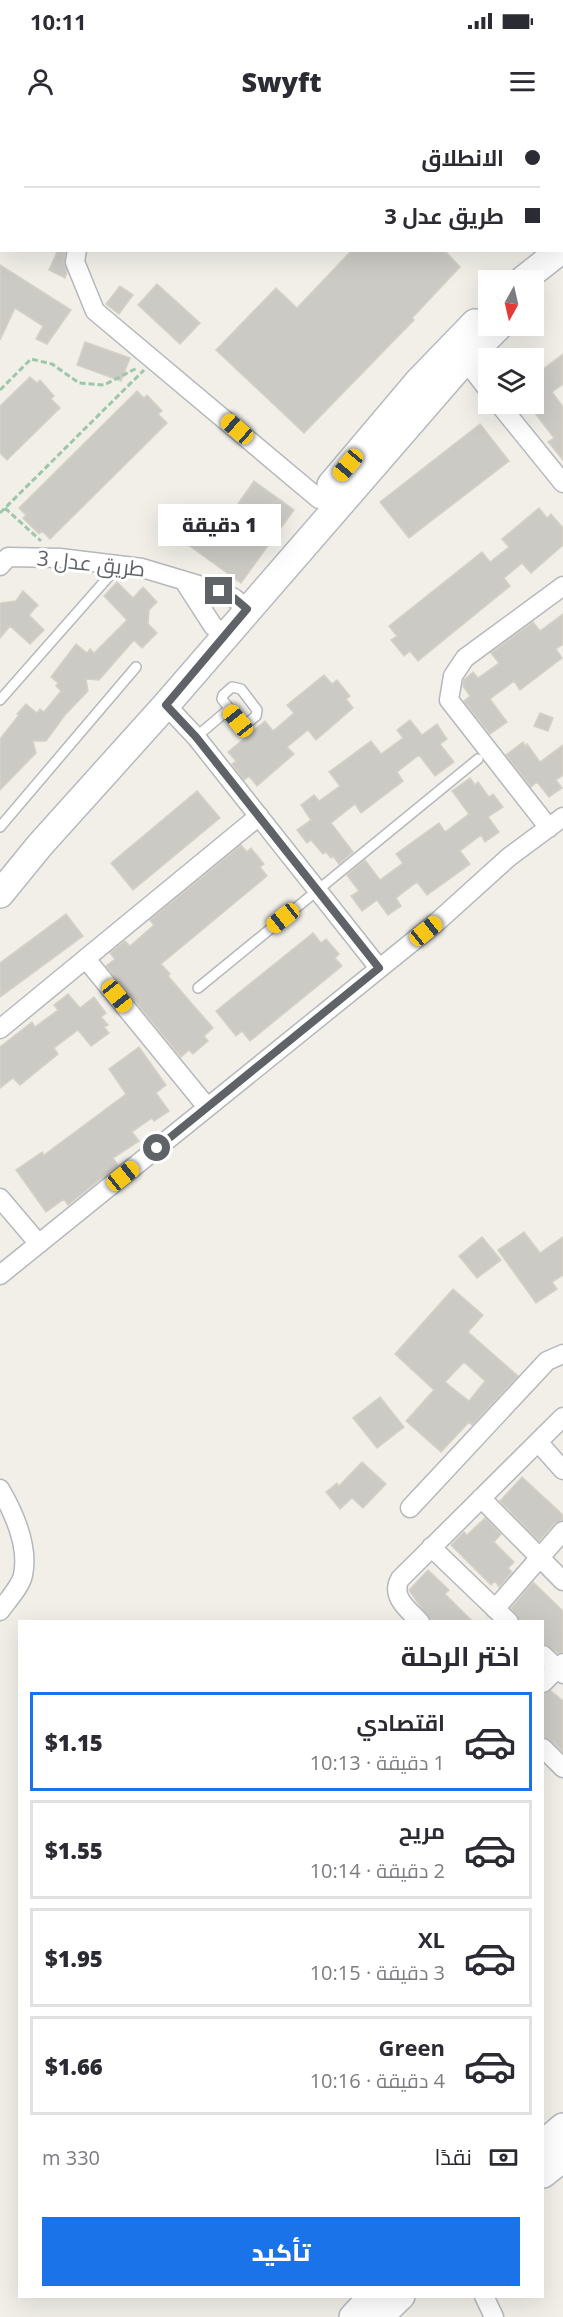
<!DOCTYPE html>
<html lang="ar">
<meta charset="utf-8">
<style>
:root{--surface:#fff;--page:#f7f7f7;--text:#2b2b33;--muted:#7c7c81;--line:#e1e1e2;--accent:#1a73e8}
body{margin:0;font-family:"Open Sans",Cairo,sans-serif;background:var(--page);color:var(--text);direction:rtl;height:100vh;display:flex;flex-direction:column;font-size:22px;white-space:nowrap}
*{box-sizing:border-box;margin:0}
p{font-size:20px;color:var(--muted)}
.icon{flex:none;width:33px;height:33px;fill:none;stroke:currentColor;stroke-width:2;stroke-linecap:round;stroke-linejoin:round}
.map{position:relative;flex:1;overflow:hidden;direction:ltr}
.side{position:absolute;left:18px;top:1500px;width:526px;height:678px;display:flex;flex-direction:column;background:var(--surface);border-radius:0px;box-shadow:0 6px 24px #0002;direction:rtl}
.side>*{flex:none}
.hud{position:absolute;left:0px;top:0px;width:564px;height:132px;box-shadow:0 6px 24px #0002;direction:rtl;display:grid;align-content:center;height:132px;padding:0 24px;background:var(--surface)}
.needle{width:39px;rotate:188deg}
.fabs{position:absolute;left:478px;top:150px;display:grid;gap:12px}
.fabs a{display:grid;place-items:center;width:66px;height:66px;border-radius:0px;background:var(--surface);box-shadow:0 6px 24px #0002;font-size:30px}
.end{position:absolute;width:27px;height:27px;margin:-14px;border:8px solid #5f6368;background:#fff;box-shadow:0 0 0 3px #fff}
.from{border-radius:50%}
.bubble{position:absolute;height:42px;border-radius:0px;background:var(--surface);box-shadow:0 6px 24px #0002;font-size:20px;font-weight:800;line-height:42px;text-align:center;direction:rtl}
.car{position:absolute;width:18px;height:36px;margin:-18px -9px;border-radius:8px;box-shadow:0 0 4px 2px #0007;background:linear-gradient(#f5c518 24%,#345 0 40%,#f5c518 0 76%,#345 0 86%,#f5c518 0)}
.hud b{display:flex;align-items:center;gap:21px;height:57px;font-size:22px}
.hud b+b{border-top:2px solid var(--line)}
.hud i{width:15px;height:15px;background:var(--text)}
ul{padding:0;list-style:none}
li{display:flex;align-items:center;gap:18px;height:99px;margin:0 12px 9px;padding:0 12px;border:3px solid var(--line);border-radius:0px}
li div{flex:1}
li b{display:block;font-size:22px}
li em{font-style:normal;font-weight:800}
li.active{border-color:var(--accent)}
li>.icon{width:54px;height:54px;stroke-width:1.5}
h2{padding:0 24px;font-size:27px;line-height:72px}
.pay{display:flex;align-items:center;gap:15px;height:66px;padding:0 24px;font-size:22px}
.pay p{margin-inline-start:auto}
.button{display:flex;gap:12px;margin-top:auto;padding:12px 24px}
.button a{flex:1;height:69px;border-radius:0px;background:var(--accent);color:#fff;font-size:24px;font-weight:800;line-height:69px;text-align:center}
.status{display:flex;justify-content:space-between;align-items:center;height:42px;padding:0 30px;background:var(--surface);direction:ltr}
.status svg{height:16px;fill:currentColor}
header{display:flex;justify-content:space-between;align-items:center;height:78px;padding:0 24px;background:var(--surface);font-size:27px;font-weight:800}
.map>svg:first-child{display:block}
.building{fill:#cccac5;stroke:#d6d1c6;stroke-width:1.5;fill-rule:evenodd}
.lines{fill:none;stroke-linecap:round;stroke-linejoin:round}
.service-casing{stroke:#b5b8bc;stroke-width:12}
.minor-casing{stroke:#b5b8bc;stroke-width:21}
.secondary-casing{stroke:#b6babf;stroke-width:30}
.path{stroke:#9cc7a9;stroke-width:3;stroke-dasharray:6 3;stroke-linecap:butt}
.service{stroke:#fff;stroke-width:9}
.minor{stroke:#fff;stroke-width:18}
.secondary{stroke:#fff;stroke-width:27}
.route{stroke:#5f6368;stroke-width:8}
.labels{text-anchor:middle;stroke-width:6;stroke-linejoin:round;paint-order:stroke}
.street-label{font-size:21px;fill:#5f6368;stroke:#fff}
</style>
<div class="status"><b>10:11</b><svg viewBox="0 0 49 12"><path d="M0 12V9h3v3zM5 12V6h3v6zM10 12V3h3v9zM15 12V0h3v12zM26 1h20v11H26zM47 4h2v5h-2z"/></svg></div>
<header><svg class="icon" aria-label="menu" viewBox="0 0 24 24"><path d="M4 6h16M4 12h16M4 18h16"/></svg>Swyft<svg class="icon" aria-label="person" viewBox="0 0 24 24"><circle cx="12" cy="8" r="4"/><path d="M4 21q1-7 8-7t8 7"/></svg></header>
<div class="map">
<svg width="563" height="2197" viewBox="0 0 563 2197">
<rect width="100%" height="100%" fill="#f1efe8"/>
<path class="building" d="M58 130H66L64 141 67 152 65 158 49 150Z
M352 130H444L460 147 412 198 414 200 304 313 216 230 276 168 297 188Z
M0 145 71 190 47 224 36 219 43 206 15 188 0 220Z
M157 164 200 203 180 224 138 185Z
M120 166 133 175 119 194 106 184Z
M85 222 130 238 121 261 77 245Z
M563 234V264L552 272 563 287V340L548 322 554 318 528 284H534V256Z
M30 257 37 263 40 260 54 276 51 279 60 288 7 340 0 333V286Z
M137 271 144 278 147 275 162 291 158 294 167 303 50 419 42 411 39 414 23 398 26 395 19 388Z
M480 304 509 341 409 418 380 382Z
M254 361 294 390 241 463 169 411 183 391 216 415Z
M539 388 547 398 551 394 563 408V425L531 453 522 443 504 458 510 466 418 541 410 531 404 536 391 520 397 516 389 506 482 432 490 442 509 427 502 419Z
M117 462 133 478 143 467 157 482 149 490 148 504 157 513 142 528 134 520 99 560 86 559 88 571 65 595 46 621H33L36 633 0 670V619L19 595 17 594 26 584 37 593 40 589 44 592 61 571 56 566 58 563 51 557 76 524 87 533 90 529 94 533 127 500 104 476Z
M23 471 38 485 29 495 44 510 30 524 10 506 0 518V483L16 481Z
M563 494V524L556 529 562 538 520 570 514 561 490 579 507 602 490 614 464 581 470 576 463 566 464 560 473 552 478 558 499 543 491 533 533 502 540 511Z
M324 555 332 564 337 560 350 576 346 579 353 588 316 620 308 610 287 627 294 634 257 666 249 656 244 660 232 644 236 641 228 632 265 601 273 611 294 593 287 585Z
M540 593 553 598 548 611 534 606Z
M410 600 422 615 437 604 447 619 440 624 454 642 435 656 419 635 397 652 403 661 361 693 355 684 331 703 353 732 339 744 333 736 331 738 326 732 323 734 311 720 307 723 297 710 311 700 301 685 314 675 319 681 340 666 329 652 371 621 381 634 403 618 397 610Z
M523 622 526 627 527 624 540 642 563 625V655L556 660 562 668 549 677 537 662 531 667 506 635Z
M470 658 475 665 478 662 489 677 493 674 503 687 488 697 499 712 485 722 481 715 460 731 470 744 427 775 417 762 396 778 401 786 388 795 377 780 362 791 351 776 359 771 347 755 365 740 380 760 403 743 396 734 439 703 445 712 469 694 452 671Z
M197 671 220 698 133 770 111 743Z
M241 725 247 732 251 728 264 744 260 747 267 756 161 844 170 854 168 856 213 908 204 916 208 921 193 934 189 930 181 937 106 846 115 839 110 833 125 821 130 826 154 805 150 800Z
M66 794 83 816 0 877V843Z
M313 813 321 823 326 819 339 834 335 838 342 846 250 921 242 911 236 916 216 891Z
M68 874 80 888 94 877 106 893 101 897 108 905 104 907 109 913 91 926 78 910 54 928 58 934 20 965 13 958 0 968V927L32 902 35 907 58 890 54 885Z
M139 927 166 965 156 973 169 991 154 1001 152 998 132 1012 139 1021 113 1038 118 1045 68 1085 64 1079 46 1092 16 1050 42 1032 44 1035 126 974 109 949Z
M524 1112 540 1133 563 1117V1155L552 1162 557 1169 536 1183 498 1130Z
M482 1117 501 1140 477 1158 459 1136Z
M453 1169 483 1195 468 1212 518 1256 472 1305 469 1302 441 1332 406 1301 434 1270 395 1234ZM464 1242 485 1261 469 1281 445 1262Z
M380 1277 404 1307 377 1328 353 1298Z
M362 1342 386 1364 363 1388 352 1378 340 1389 326 1372 337 1363 339 1366Z
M522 1357 563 1395V1400L555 1403 539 1421 500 1381Z
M485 1398 501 1414 494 1422 514 1442 508 1448 512 1452 499 1467 495 1461 491 1465 451 1425 464 1412 467 1415Z
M428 1450 449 1470 445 1474 473 1502H431L409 1470Z
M533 1462 563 1491V1532L558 1533 543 1524V1502H520L511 1488Z
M551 1571 563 1581V1632L550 1620 543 1617V1574Z"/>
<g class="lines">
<defs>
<path id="service" d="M232 567 241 569 257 590 256 596 246 604 240 603 222 579 223 575Z
M0 580 118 446
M196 617 229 589
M0 707 136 547
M198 868 478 639"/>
<path id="minor" d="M557 0 558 2
M77 130 75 142 95 191 319 379
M465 240 489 271
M499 284 563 363
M0 446 8 437 60 438 142 448 219 471 234 478 247 489
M184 461 213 506 225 516
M166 585 196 617 379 848
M549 708 449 580 453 556 465 538 563 466
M86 839 207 987
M0 909 259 696
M0 1078 39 1124
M0 1155 437 802 509 737 563 697
M538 1322 563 1350
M0 1369C14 1393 29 1426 23 1455 21 1466 7 1481 0 1491
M481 1378 563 1461
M410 1388 547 1241 563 1234
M431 1427 509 1502
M495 1489 563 1411
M420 1502C409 1490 390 1477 400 1459L563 1297
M543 1535 563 1554
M543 1563 563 1543
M543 1628 563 1648
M484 2176 494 2197"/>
<path id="secondary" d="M523 160 561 130
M331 365 418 262 475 203
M0 774 40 725 166 585 465 240 499 206
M543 2024 563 2007
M543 2054 563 2038
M353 2197 373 2176
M379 2197 401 2176"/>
</defs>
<use href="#service" class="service-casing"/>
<use href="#minor" class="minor-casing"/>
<use href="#secondary" class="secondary-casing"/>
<path class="path" d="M15 0 16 2
M0 270 31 239 52 244 79 263 104 265 137 248
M5 388 41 421
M0 393 144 250"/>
<use href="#service" class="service"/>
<use href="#minor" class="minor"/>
<use href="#secondary" class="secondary"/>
</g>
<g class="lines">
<path class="route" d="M157 1028 379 848 196 617 166 585 247 489 234 478 219 471"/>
</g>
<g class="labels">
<g class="street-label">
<text transform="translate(91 444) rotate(6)" y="7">طريق عدل 3</text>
</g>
</g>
</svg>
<div class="fabs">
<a><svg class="needle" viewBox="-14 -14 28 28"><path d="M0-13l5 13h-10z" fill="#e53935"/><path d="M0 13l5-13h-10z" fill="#7c7c81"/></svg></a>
<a><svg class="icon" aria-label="layers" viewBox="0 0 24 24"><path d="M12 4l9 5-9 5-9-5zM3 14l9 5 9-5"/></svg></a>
</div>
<i class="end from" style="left:157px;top:1028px"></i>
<i class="end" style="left:219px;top:471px"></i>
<div class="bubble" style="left:158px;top:384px;width:123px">1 دقيقة</div>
<i class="car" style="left:237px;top:309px;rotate:311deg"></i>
<i class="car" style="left:348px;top:345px;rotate:220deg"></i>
<i class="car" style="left:238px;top:601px;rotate:321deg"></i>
<i class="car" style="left:283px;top:798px;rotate:231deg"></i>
<i class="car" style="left:426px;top:811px;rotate:51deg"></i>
<i class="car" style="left:117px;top:876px;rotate:141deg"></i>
<i class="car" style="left:123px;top:1056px;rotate:51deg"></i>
<div class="hud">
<b><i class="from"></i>الانطلاق</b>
<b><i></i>طريق عدل 3</b>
</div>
<section class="side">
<h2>اختر الرحلة</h2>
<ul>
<li class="active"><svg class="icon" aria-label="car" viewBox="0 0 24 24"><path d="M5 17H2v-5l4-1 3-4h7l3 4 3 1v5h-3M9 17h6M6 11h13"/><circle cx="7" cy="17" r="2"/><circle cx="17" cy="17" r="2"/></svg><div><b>اقتصادي</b><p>1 دقيقة · 10:13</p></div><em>$1.15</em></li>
<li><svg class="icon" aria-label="car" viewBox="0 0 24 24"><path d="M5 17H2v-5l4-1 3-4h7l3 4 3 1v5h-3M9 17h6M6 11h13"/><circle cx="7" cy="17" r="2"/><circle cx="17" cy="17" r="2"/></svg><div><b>مريح</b><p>2 دقيقة · 10:14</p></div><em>$1.55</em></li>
<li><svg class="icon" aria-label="car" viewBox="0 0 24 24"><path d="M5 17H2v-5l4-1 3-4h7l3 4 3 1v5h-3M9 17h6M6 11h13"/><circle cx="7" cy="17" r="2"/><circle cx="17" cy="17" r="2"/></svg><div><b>XL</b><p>3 دقيقة · 10:15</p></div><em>$1.95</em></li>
<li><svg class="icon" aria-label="car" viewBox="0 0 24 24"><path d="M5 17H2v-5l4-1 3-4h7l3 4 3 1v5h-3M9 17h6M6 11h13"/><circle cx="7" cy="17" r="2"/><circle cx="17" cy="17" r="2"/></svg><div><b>Green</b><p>4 دقيقة · 10:16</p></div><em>$1.66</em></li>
</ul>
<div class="pay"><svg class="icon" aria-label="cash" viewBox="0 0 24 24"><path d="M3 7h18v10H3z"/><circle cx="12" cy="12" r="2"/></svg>نقدًا<p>330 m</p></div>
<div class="button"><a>تأكيد</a></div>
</section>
</div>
